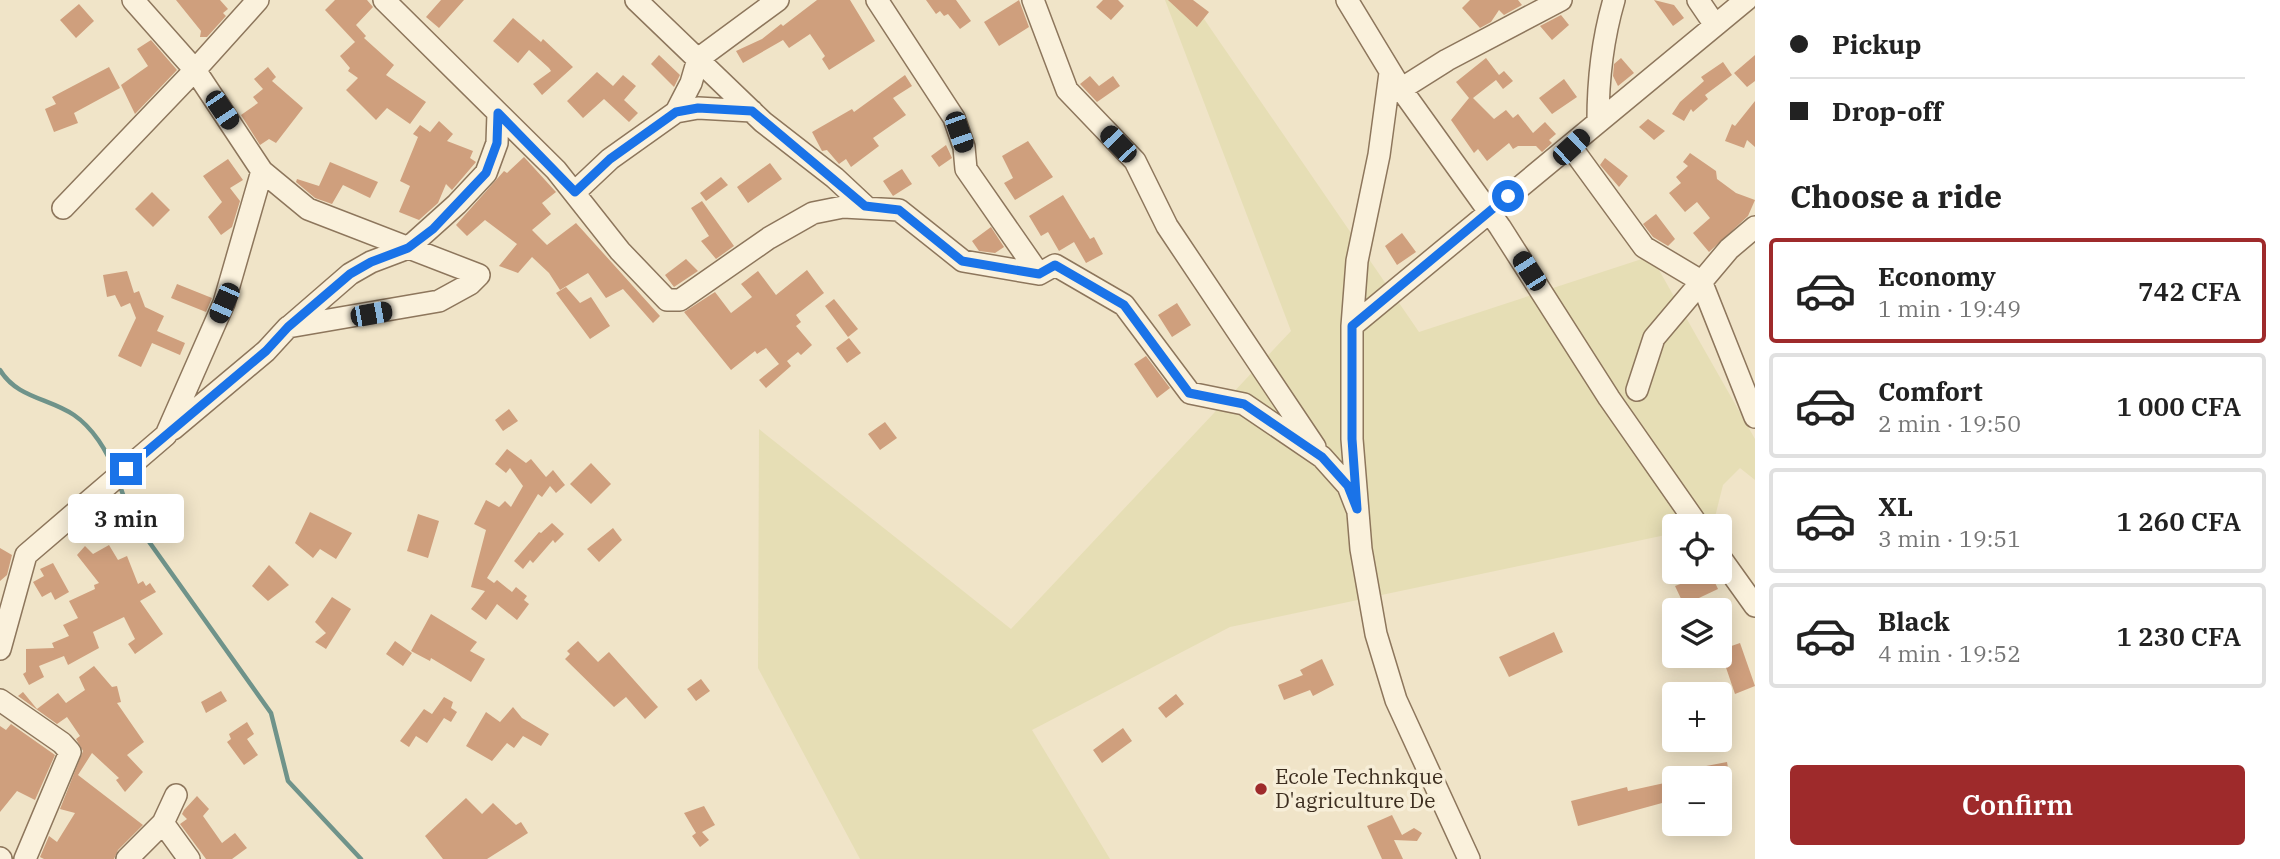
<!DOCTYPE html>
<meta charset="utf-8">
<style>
:root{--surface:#fff;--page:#f6f6f6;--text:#222;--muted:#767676;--line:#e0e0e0;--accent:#9e2a2b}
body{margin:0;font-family:"IBM Plex Serif",serif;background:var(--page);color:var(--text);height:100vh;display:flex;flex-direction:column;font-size:26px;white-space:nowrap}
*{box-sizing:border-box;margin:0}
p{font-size:23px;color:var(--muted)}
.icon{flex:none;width:38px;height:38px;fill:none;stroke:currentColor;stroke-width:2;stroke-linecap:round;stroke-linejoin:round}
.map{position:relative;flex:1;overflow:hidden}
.drawer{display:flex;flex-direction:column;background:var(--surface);width:525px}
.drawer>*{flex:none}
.guide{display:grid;align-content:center;height:154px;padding:0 35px;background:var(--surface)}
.tools{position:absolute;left:1662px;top:514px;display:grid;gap:14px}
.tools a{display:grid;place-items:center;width:70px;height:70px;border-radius:7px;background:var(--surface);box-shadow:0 4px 18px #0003;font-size:35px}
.end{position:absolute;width:32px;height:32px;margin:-16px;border:9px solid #1a73e8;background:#fff;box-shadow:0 0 0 4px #fff}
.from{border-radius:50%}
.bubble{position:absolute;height:49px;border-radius:7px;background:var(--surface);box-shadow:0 4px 18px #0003;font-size:23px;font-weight:600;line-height:49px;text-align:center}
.car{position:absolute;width:21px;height:42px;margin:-21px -10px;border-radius:9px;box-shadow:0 0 5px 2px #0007;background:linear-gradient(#222 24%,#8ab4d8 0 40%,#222 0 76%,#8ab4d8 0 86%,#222 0)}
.guide b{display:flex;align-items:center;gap:24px;height:66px;font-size:26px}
.guide b+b{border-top:2px solid var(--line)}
.guide i{width:18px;height:18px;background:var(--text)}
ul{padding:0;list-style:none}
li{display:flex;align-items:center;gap:21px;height:105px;margin:0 14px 10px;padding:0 21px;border:4px solid var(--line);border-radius:7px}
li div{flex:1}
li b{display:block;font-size:26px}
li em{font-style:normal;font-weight:600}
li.on{border-color:var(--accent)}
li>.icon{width:63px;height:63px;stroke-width:1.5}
h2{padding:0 35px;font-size:32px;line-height:84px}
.button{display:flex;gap:14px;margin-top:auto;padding:14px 35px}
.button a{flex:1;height:80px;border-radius:7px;background:var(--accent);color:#fff;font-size:28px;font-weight:600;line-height:80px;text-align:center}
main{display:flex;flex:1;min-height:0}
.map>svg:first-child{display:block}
.farmland{fill:#e6deb5}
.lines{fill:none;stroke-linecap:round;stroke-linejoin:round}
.stream{stroke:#6f938a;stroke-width:4.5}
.building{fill:#cf9f7d}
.minor-casing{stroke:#8d765c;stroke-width:24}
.minor{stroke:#faf1dc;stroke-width:21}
.route{stroke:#1a73e8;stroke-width:9}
.poi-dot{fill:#9e2a2b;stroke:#f7eed8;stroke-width:2.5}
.labels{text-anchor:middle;stroke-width:7;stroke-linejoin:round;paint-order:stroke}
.poi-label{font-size:21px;fill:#3d2e20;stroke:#f7eed8;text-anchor:start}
</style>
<main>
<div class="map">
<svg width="1755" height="859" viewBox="0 0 1755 859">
<rect width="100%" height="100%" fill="#f0e4c8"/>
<path class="farmland" d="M1165 0H1191L1419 332 1651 256 1755 439V480L1740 468 1723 485 1713 525 1675 527V533L1230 627 1032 730 1110 859H860L758 668 759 429 1011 629 1291 331Z"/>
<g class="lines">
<path class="stream" d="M0 370C17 398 49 398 74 415 93 428 107 451 115 472
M119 483 130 515 271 713 288 781 361 859"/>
</g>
<path class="building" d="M176 0H220L228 9 223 13 226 16 207 37H200L201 31Z
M335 0H367L373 7 356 25 366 36 364 38 394 65 386 75 426 102 410 124 387 108 376 120 346 90 358 78 348 71 350 68 340 56 355 42 325 10Z
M441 0H464L439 28 426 17Z
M817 0H850L875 41 829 70 822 59 825 56 810 34 789 48 783 40 743 63 736 51 762 39 781 24 783 26Z
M926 0H956L971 21 960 29 948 14 944 16 940 11 936 14Z
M1019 0 1029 27 999 46 984 22Z
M1103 0H1118L1124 6 1111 20 1096 7Z
M1168 0H1193L1209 12 1197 27Z
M1470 0H1518L1522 5 1504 15 1499 10 1491 22 1480 28 1462 8Z
M1654 0 1674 5 1684 18 1673 26Z
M79 4 94 21 76 38 60 20Z
M1561 15 1569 25 1552 40 1540 26Z
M513 18 541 42 543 39 573 67 542 95 533 84 551 71 549 68 529 50 518 63 493 41Z
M151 40 177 70 135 114 121 85 148 66 137 49Z
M659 55 680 75 674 87 651 64Z
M1755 55V81L1747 87 1734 73Z
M1486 58 1499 75 1504 71 1513 81 1503 89 1496 80 1473 98 1494 119 1506 110 1513 118 1518 114 1533 133 1545 122 1556 134 1549 140 1552 143 1542 152 1536 146H1518L1513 149 1509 143 1487 161 1478 149 1474 153 1451 120 1469 98 1456 82Z
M1621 58 1634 73 1618 86 1613 76 1614 64Z
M1723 62 1732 75 1705 95 1708 99 1693 112 1691 109 1684 121 1672 114 1680 102 1704 81 1701 77Z
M109 67 120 88 74 113 78 123 54 132 45 109 56 104 52 97Z
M268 67 276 77 272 81 303 108 276 143 269 139 260 145 241 115 258 103 253 97 263 89 254 79Z
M597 72 613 86 623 75 636 86 624 100 638 113 629 122 604 99 583 118 567 101Z
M905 75 912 86 893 98 906 115 873 138 879 146 851 167 846 159 839 164 827 150 822 151 812 132 852 109 854 112Z
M1090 76 1099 86 1113 76 1120 86 1097 102 1080 84Z
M1564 79 1577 97 1552 114 1539 98Z
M1755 101V147L1747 140 1744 148 1725 141 1732 124 1735 126Z
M1648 119 1665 131 1654 140 1639 127Z
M439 121 453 134 447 141 473 151 470 158 476 162 452 190 446 184 438 203 419 220 399 212 410 186 400 181 418 137 413 134 420 125 430 132Z
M1028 141 1053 177 1015 200 1004 183 1013 178 1002 156Z
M946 145 952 158 939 167 931 156Z
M1690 153 1716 171 1717 179 1736 193 1755 200 1748 216 1709 252 1693 233 1710 218 1697 202 1685 212 1669 193 1681 183 1676 177 1688 166 1683 162Z
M524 157 556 192 542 203 551 214 532 230 547 245 576 223 660 316 653 323 623 289 606 298 588 273 560 290 549 273 532 257 518 273 499 266 517 244 485 220 467 236 456 225 504 171 507 173Z
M1605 158 1628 176 1619 187 1600 165Z
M228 159 243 180 230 188 240 201 232 227 221 235 208 217 222 202 203 176Z
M330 162 378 182 370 198 343 185 332 204 315 198 296 182 297 179 319 186Z
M770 163 782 179 748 203 737 187Z
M902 169 912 184 893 196 883 181Z
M721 177 728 185 706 201 700 193Z
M152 192 170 210 153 227 135 209Z
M1063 195 1090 239 1094 237 1103 254 1086 263 1074 242 1059 251 1048 232 1041 236 1029 216Z
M702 201 734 246 716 259 701 241 709 236 691 208Z
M1656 214 1675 239 1668 246 1653 237 1643 224Z
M991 227 1004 247 995 253 979 251 972 241Z
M1402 233 1416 252 1397 265 1385 246Z
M686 259 698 271 674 287 665 275Z
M807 270 824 293 796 315 801 322 796 326 812 345 801 355 798 352 787 361 791 366 766 388 759 380 779 364 766 348 757 354 755 351 731 370 684 312 715 292 731 313 752 297 741 284 758 271 776 295Z
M127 271 134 293 139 291 145 307 164 316 157 331 185 343 180 355 152 343 141 367 118 356 136 318 130 303 121 307 115 295 107 297 103 275Z
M177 284 212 298 206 312 171 298Z
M566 287 580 303 591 297 610 326 590 339 556 293Z
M834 299 858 329 848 337 825 306Z
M1177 303 1191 325 1172 337 1158 315Z
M849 338 861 353 847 363 836 348Z
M1146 356 1170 388 1157 398 1134 364Z
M509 409 518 421 503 431 495 420Z
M885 422 897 438 880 450 868 434Z
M507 449 526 463 531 459 546 477 553 470 565 485 556 493 550 486 542 497 538 494 487 578 494 583 497 580 512 592 516 587 527 596 524 600 529 604 517 620 497 604 486 620 471 609 485 591 471 587 486 530 474 524 486 500 499 507 505 501 511 507 523 486 510 468 506 473 495 464Z
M591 463 611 484 591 504 570 484Z
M310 512 352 533 336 559 320 549 313 558 295 543Z
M418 514 439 521 428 558 407 551Z
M552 523 564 534 555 543 553 540 533 563 530 560 523 569 514 561 539 532 541 533Z
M613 528 622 540 599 562 587 549Z
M109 545 118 560 127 556 138 584 143 581 146 586 150 583 156 592 140 601 163 634 135 654 128 644 135 639 124 617 93 632 99 648 68 665 64 656 39 666 44 677 29 685 23 674 26 672V649L54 648 52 643 69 636 63 625 78 618 69 601 95 589 94 585 99 583 77 555 85 546 93 554Z
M0 548 12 555 7 575 0 581Z
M53 563 69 592 55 600 51 592 42 597 33 582 44 576 40 569Z
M269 565 289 585 268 601 252 586Z
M1678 572H1710L1718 589 1684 605 1675 586 1683 583Z
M332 597 351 609 326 649 315 642 326 633 315 622Z
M431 614 477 642 470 651 485 659 471 682 431 658 430 661 411 651Z
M1554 632 1563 652 1509 677 1499 657Z
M395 641 412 653 403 666 386 654Z
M578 641 598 662 609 652 658 707 645 719 626 697 614 707 565 659 570 654 567 651Z
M1740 643 1755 686 1735 694 1720 650Z
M1322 659 1334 685 1313 696 1310 690 1284 700 1278 685 1303 675 1300 670Z
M94 666 112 687 117 686 121 702 117 703 144 742 127 755 143 772 125 792 116 780 119 778 92 753 78 775 143 825 118 850 114 859H44L40 857 49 836 57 842 75 813 60 809 83 751 76 739 80 736 67 717 57 724 18 696 23 692 37 709 58 693 66 703 85 690 79 677Z
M701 679 710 691 696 701 687 689Z
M221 691 227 701 206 713 201 702Z
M1176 694 1184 704 1166 718 1158 708Z
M444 697 453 702 451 708 457 712 451 722 444 718 427 743 416 736 409 747 400 741 424 709 432 714Z
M513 707 522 718 549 734 541 746 523 736 514 748 507 743 492 761 466 746 486 712 500 722Z
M247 722 254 734 247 739 258 755 244 765 227 742 231 739 229 734Z
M11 724 55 755 35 800 17 791 0 812V726L6 730Z
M1123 728 1132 741 1102 763 1093 750Z
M1727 762 1730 779H1704L1701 767Z
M1669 782 1673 800 1578 826 1571 801 1627 787 1628 791Z
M197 796 209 809 203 816 222 843 235 833 247 848 232 859H206L180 824 187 819 182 814 184 810Z
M466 798 482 814 493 803 516 825 521 822 528 833 487 859H443L425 836Z
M704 806 715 825 702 832 709 840 700 847 692 836 696 833 684 813Z
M1392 815 1402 835 1414 828 1422 833 1417 841 1394 840 1403 859H1382L1367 826Z"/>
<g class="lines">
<defs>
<path id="minor" d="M384 0 556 170 620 251 667 300H680L769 238 813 213 843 207 899 210 963 261 1039 274 1055 265 1124 305 1190 393 1244 404 1322 457 1348 486 1357 509
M636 0 763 122 835 178 865 206
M877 0 954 118 964 147 966 169 1039 274
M1033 0 1067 90 1135 161 1167 226 1315 447
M1347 0 1401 89 1500 227 1609 398 1699 527
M1698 0 1715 25
M1390 73 1379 155 1357 261 1352 326V439L1361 549 1376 634 1396 700 1469 859
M1401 89 1447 60 1561 0
M676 112 691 83 698 59 778 0
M1598 121C1598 78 1602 41 1614 0
M1571 147 1644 247 1701 281 1755 417
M575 192 610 159 676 112 698 108 752 111
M63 208 195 70 133 0
M290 326 350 274 371 262 408 248 457 204 486 173 497 143 498 113
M1352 326 1746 0
M1637 390 1654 338 1729 249 1755 227
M173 429 266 351 288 327 439 301 470 284 479 275 308 209 262 171
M1720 557 1755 606
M0 649 26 555 166 435 224 303 262 171 195 70 258 0
M0 700 62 743 70 752 25 859
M163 823 189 859
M0 858 1 859
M127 859 163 823 176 795"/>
</defs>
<use href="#minor" class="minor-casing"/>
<use href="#minor" class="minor"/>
</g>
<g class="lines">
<path class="route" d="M126 469 266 351 288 327 350 274 371 262 408 248 433 229 486 173 497 143 498 113 575 192 610 159 676 112 698 108 752 111 865 206 899 210 962 261 1039 274 1055 265 1124 305 1189 393 1244 404 1322 457 1348 486 1357 509 1352 439V326L1508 196"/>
</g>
<circle class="poi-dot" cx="1261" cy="789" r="7"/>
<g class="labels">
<g class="poi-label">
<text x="1275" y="784">Ecole Technkque<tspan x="1275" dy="24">D'agriculture De</tspan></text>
</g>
</g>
</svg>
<div class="tools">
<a><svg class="icon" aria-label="locate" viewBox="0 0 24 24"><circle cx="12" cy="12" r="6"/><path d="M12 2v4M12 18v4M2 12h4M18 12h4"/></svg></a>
<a><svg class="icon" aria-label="layers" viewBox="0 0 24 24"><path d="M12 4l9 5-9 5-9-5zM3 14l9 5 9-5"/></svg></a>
<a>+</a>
<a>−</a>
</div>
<i class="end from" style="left:1508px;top:196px"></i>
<i class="end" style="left:126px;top:469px"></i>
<div class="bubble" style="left:68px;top:494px;width:116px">3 min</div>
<i class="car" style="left:222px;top:110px;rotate:146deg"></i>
<i class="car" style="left:959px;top:132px;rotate:161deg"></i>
<i class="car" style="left:1118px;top:144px;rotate:316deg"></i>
<i class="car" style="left:1571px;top:147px;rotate:47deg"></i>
<i class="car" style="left:1529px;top:271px;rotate:327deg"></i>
<i class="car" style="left:224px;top:303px;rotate:204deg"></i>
<i class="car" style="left:371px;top:314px;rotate:80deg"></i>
</div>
<section class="drawer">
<div class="guide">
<b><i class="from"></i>Pickup</b>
<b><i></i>Drop-off</b>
</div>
<h2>Choose a ride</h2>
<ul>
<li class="on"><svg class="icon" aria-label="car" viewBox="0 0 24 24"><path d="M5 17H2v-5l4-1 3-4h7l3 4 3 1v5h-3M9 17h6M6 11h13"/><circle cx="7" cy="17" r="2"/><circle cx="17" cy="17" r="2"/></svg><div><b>Economy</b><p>1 min · 19:49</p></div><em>742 CFA</em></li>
<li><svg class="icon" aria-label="car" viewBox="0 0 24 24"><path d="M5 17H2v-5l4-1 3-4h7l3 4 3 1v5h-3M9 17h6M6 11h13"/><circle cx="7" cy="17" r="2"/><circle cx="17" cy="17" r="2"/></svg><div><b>Comfort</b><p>2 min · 19:50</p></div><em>1 000 CFA</em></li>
<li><svg class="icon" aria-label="car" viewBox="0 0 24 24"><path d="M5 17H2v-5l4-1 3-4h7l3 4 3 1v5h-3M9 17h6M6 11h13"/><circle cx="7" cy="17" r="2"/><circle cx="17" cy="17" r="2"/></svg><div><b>XL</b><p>3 min · 19:51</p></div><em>1 260 CFA</em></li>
<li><svg class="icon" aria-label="car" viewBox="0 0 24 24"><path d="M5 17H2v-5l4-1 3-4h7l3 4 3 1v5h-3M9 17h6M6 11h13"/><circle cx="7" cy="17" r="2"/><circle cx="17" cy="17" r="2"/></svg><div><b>Black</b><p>4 min · 19:52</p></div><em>1 230 CFA</em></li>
</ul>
<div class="button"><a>Confirm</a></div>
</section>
</main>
